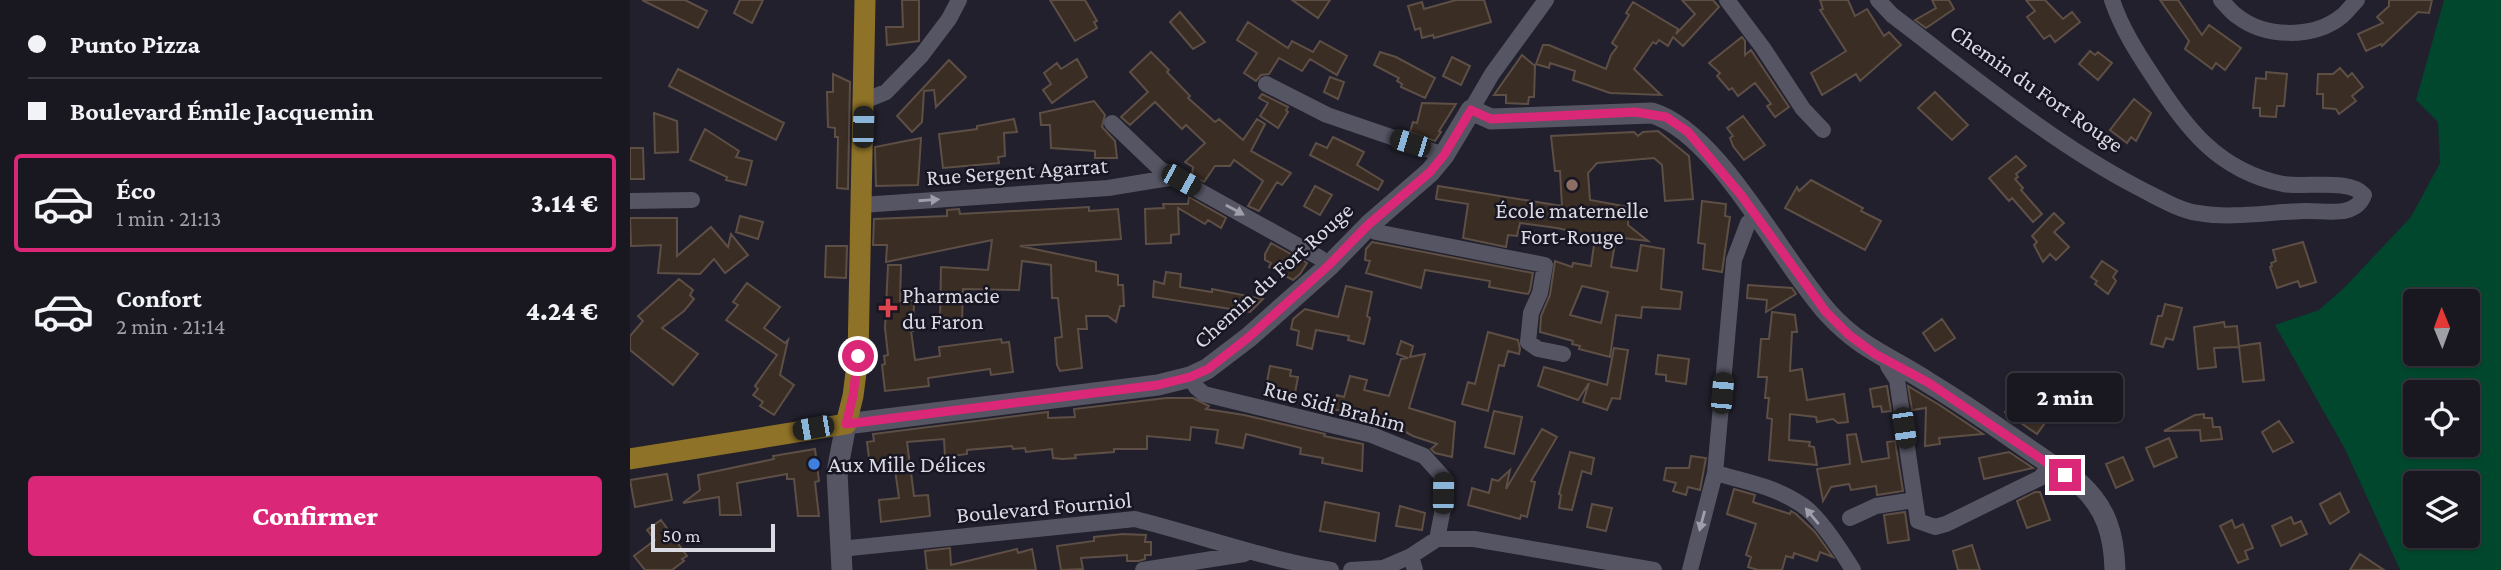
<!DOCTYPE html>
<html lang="fr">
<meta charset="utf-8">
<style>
:root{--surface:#191821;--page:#26252e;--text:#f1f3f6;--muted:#9fa0a5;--line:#37373f;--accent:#db2777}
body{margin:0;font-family:"Crimson Pro",serif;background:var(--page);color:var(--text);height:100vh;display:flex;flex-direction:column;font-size:26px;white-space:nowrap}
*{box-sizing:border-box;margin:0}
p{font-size:23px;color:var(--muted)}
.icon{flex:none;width:38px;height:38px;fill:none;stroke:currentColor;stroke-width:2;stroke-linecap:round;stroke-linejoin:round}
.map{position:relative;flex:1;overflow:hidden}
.panel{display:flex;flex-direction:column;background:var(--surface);width:630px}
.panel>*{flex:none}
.hud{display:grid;align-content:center;height:154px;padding:0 28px;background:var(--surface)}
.needle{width:46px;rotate:359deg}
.buttons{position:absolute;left:1773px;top:289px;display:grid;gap:14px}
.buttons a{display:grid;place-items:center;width:77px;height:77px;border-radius:7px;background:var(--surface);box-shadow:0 2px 5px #0004,0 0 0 2px var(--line);font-size:35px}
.scale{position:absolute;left:21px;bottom:18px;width:124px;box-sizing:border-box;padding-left:7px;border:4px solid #dadae3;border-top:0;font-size:19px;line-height:24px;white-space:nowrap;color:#dadae3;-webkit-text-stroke:5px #181623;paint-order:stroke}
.end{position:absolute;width:32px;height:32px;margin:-16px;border:9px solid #db2777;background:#fff;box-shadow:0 0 0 4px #fff}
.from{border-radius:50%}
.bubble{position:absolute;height:49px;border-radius:7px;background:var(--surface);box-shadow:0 2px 5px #0004,0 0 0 2px var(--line);font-size:23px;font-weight:800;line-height:49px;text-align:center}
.car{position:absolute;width:21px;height:42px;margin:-21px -10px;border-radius:9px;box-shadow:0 0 5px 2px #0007;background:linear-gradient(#222 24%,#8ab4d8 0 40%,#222 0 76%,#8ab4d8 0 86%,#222 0)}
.hud b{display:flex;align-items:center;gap:24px;height:66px;font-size:26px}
.hud b+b{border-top:2px solid var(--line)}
.hud i{width:18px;height:18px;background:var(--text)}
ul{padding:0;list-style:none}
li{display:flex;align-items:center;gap:21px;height:98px;margin:0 14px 10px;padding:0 14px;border:4px solid transparent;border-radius:7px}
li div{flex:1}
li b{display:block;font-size:26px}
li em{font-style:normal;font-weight:800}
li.current{border-color:var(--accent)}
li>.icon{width:63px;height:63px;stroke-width:1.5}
.cta{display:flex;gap:14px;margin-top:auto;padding:14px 28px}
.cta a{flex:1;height:80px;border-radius:7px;background:var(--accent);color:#fff;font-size:28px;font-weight:800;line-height:80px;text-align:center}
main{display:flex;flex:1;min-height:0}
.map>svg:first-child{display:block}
.green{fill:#00472d;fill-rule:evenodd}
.building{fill:#3a2d24;stroke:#5e4f46;stroke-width:2;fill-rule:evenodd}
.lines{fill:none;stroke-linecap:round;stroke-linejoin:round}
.minor{stroke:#565564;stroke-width:16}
.secondary{stroke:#565564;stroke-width:21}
.primary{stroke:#8e7228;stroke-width:21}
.oneway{fill:#9f9eaa}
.route{stroke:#db2777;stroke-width:9}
.education-dot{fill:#8d6e63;stroke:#181623;stroke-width:2.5}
.health-dot{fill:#e0444e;stroke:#181623;stroke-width:2.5}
.shop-dot{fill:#3f7fe0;stroke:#181623;stroke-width:2.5}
.labels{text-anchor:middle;stroke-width:5;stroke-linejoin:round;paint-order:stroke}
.street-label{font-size:23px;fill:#dadae3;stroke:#181623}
.poi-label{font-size:23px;fill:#dadae3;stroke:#181623;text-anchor:start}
</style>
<main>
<section class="panel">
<div class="hud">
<b><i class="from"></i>Punto Pizza</b>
<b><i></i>Boulevard Émile Jacquemin</b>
</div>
<ul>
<li class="current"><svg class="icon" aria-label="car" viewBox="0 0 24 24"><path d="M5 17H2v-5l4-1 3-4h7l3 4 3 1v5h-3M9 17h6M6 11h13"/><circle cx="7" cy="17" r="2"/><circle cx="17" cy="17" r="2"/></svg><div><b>Éco</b><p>1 min · 21:13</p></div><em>3.14 €</em></li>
<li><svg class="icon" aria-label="car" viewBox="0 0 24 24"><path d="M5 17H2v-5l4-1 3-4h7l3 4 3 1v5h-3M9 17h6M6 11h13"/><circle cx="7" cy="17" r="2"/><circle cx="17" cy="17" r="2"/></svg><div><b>Confort</b><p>2 min · 21:14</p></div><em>4.24 €</em></li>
</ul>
<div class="cta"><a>Confirmer</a></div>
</section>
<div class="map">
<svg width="1871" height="570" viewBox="0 0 1871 570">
<rect width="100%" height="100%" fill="#21202c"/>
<path class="green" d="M1814 0H1871V570H1770L1715 449 1645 325 1689 310 1714 288 1781 217 1810 163 1808 122 1786 100ZM1785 301H1838V354H1785ZM1785 392H1838V444H1785ZM1785 483H1838V536H1785Z"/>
<path class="building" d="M12 0H55L77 11 68 28Z
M110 0H133L122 23 104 13Z
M272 0H289V41L257 45 256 27H273Z
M420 0H455L467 21 464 22 467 28 445 41Z
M662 0H700L688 18Z
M826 0H854L861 22 804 38 803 35 792 38 790 28 785 30 778 6 792 2 794 9Z
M1052 0H1083L1089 7 1053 46 1043 37 1038 46 1029 40 1026 44 1023 42 1004 69 1031 95 980 93 943 80 945 71 920 63 919 68 906 64 913 45H919L976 69 981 55 987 47 982 43 999 15 996 13 1003 2 1048 29 1046 34 1065 14Z
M1190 0H1218L1225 16 1237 9 1254 36 1259 32 1271 45 1230 81 1226 74 1192 95 1181 73 1216 51 1190 10 1193 9Z
M1302 0H1319L1324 9 1296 28 1285 20 1306 8Z
M1396 0H1415L1433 19 1442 12 1450 22 1425 42 1420 35 1414 39 1397 17 1405 11Z
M1530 0H1548L1572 35 1579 25 1611 48 1595 70 1586 63 1582 69 1555 49 1559 41Z
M1759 0H1802L1799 13 1788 12 1752 46 1751 44 1736 51 1728 34 1753 23 1747 17 1759 6Z
M550 12 575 42 563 49 540 22Z
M618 22 658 48 662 41 683 52 690 41 717 56 707 75 680 59 672 71 649 58 639 74 631 75 626 81 614 73 627 53 607 40Z
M1112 37 1115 41V55L1121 50 1159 107 1145 117 1137 106 1141 104 1125 83 1108 96 1102 88 1099 90 1087 76 1090 73 1079 63Z
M1460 51 1465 55 1468 52 1482 63 1468 80 1449 64Z
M521 52 539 70 537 72 560 96 558 98 585 122 589 119 613 140 627 119 635 124 621 151 661 173 652 185 647 182 629 211 618 206 633 181 604 160 600 166H585L574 182 562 175 563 167 555 162 575 143 556 125 552 129 525 102 500 125 491 117 518 92 500 72Z
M750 52 766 57 805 78 795 98 771 87 772 84 767 81 769 78 744 65Z
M892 55 905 66 904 97H899L898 104 876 103V95H864Z
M822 57 840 66 831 85 813 76Z
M447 59 457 77 422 103 413 90 421 84 414 73 427 63 431 69Z
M319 60 336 77 306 107 304 90 294 91 292 122 282 132 267 116Z
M1710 68 1718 77 1722 73 1733 87 1722 96 1726 101 1709 114 1706 109 1693 108V94H1687L1688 74H1703Z
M48 69 154 123 146 140 39 86Z
M1636 72 1657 74 1654 106H1647L1646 117 1630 116V108H1623L1626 78 1636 79Z
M203 74 220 82 218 189 207 188 208 137H205V128L198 127 197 92H203Z
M700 77 714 82 708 99 694 92Z
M1305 92 1338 125 1322 140 1288 108Z
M632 94 658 107 656 110 658 112 648 128 630 116 638 103 629 98Z
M1504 99 1521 113 1506 141 1501 137 1497 143 1480 130Z
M464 101 475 115 472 127 485 141 487 158H465V151L421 148 420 125H411L410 113Z
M792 103 826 104 809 131 811 132 805 141 780 132 783 122 787 123Z
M24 113 47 121 48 152 25 153Z
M1113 116 1135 145 1114 160 1103 146 1100 138 1103 136 1097 128Z
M384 119 387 132 374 133 375 156 368 157 369 163 313 168 309 134 347 129V126Z
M75 129 109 151 106 157 122 161 116 185 96 180 97 177 60 160Z
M1028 131 1059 156 1063 199 1035 201 1032 165 1024 158 967 163 958 173 960 200 999 207 998 225 1018 241 986 237 981 267 1007 271 1011 245 1034 249 1031 289 1052 292 1050 309 1012 307 1011 318 986 315 980 357 949 349 950 346 942 344 943 341 910 332 911 316 920 295 925 261 942 267 943 263 961 266 965 238 944 235 945 232 927 228 890 223 887 236 878 235 876 247 833 238 838 204 806 199 808 186 932 206 930 171H925L921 136 1004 132 1008 136 1013 132ZM952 286 978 292 971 323 940 315Z
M703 137 734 152 727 165 753 181 748 190 680 155 686 143 697 148Z
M291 138 288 185 246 186 245 147Z
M0 148H13L14 179H0Z
M1386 156 1396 166 1386 174 1388 177 1385 179 1393 188 1391 190 1412 214 1403 222 1382 198 1379 201 1359 178Z
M1181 180 1233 208 1231 211 1251 221 1235 250 1155 208 1167 187 1169 191Z
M685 186 702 195 690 215 674 206Z
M559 197 596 218 591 228 578 220 575 224 548 208 549 234 541 235V243L516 244 515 209 534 208 533 204H558Z
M1072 201 1096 204 1095 216 1100 217 1092 272 1073 269 1075 244 1068 243Z
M459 207V211L488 209 491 239 390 246 466 262V271L488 275V285H493L494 306H490L486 322 478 316H456L457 329H448L452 368 430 371 427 365 425 338 432 337 428 298H422L421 265 392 261 389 290 333 289 332 321 310 320 311 267 358 270 362 240 256 262 257 245H243L244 219 317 216V210L329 209 330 214Z
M1424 213 1434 223 1424 232 1439 247 1426 260 1420 254 1413 262 1404 245 1407 242 1402 236Z
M110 216 133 222 128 239 106 232Z
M0 218H47V256L81 227 98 247 101 234 118 255 95 273 84 259 70 274 28 273 31 245 1 246Z
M742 242 903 273 900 290 898 294 859 287 860 281 795 270 791 288 736 273 740 261 735 260 736 249Z
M1673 242 1686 282 1670 287 1668 281 1647 288 1640 267 1642 266 1641 263 1646 261 1643 250Z
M641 243 677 263 670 274 663 280 639 267 641 263 635 260V254Z
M196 246H217L216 278 195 277Z
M1472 261 1487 271 1483 277 1486 281 1478 294 1465 284 1467 281 1461 277Z
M258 265H271L270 301H284L283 331H281L285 360 310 356 309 347 371 339 372 343 379 342 383 372 361 375 360 369 298 378 299 386 255 391 252 365 255 364 254 356 258 355 255 328Z
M536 272 551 274 550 287 582 292V289L633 299 620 312 523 297 524 281 534 284Z
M49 279 63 290 60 295 64 299 54 311 32 328 68 354 43 385 0 350V336L13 321 8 316Z
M117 283 150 307 134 328 155 343 158 340 150 375 164 385 144 415 130 406 133 402 123 395 128 389 125 386 147 355 96 320 108 305 103 302Z
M1118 285 1162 288 1166 294 1136 312 1137 300 1117 298Z
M716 286 742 292 737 316 740 318 734 344 718 340 719 336 686 330 682 349 667 345 669 331 661 329 663 319 675 309 708 317Z
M1535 304 1552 308 1543 340 1536 338 1533 347 1521 344 1528 316H1532Z
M1142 312 1165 315 1167 332H1162L1160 371 1172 369 1177 400 1214 394 1218 422 1208 423 1203 419 1187 422 1186 417 1160 414 1159 440 1180 442 1179 446 1184 447 1187 465 1139 460 1142 419 1137 418 1139 398H1135L1137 377H1128L1131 339H1139Z
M1312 319 1325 338 1305 351 1293 333Z
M1594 322 1595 327 1607 326 1609 347 1584 348 1586 367 1568 369 1564 327Z
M858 332 888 340 890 349 889 354 878 351 874 366 869 365 858 411 832 404 838 382 845 384Z
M771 341 783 346 780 357 795 354 779 408 825 422 822 457 805 453 801 449 807 444 783 436 748 417 746 423 729 418V415L703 409 707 395 714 397 720 376 737 380 734 390 759 396 771 359 778 358 767 354Z
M1630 343 1634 380 1613 382 1609 346Z
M984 348 998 350 990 399 982 398 977 410 953 402 959 383 948 400 908 386 914 367 977 385Z
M1028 355 1059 359 1056 384 1036 381V375L1026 374Z
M640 366 661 370 660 376 668 377 665 393 636 387Z
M1257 386 1261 411 1252 412 1251 406 1243 407 1240 389Z
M1278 386 1311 406 1353 434 1309 438 1310 444 1295 446 1296 408 1282 410Z
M536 398H563L579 406 576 409 614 415 695 434 694 436 733 444 732 471 692 463 693 458 670 454 671 448 616 434 613 448 586 443 588 430 561 427 560 440 517 436V449H484V452L445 455 446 458 433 459 423 458 422 449 396 452 395 448 383 449 382 446 337 450V454L315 457 314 439 277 442 284 496 298 495 300 516 251 522 249 500 269 498 264 462 240 466 237 442 244 441 243 434 418 412V418L445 417 444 409Z
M1384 398 1417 420 1407 434 1375 412Z
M864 411 892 417 884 454 855 447Z
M1574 414V418H1582L1583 427H1590L1592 439 1571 441 1570 430 1534 431 1565 415Z
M1649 421 1663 442 1643 452 1632 432Z
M912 429 927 437 901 481 905 482 897 517 891 515 890 519 838 505 842 488 859 493 862 479 868 481 880 470 876 489Z
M1226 434 1232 462 1259 458 1257 442 1265 441 1273 491 1247 495 1246 486 1221 490 1219 484 1201 487 1193 501 1187 469 1220 464 1217 435Z
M1539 438 1547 457 1524 467 1516 448Z
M185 449 189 481 185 482 189 516H168L164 479H157V474L107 483 111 515H90L89 497 53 503 70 490 68 475 144 459 143 456Z
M940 452 964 458 961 474 952 471 942 510 929 508 931 495 929 494Z
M1379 452 1403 468 1354 479 1349 458Z
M1061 456 1076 458 1070 490 1058 487 1056 495 1043 491 1046 483 1034 480 1036 468H1059Z
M1493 457 1503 480 1486 488 1476 464Z
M37 474 42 500 5 507 0 480Z
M1104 489 1125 495 1123 502 1160 514 1161 511 1166 514 1185 532 1203 557 1190 552 1187 561 1164 553 1163 558 1156 556 1152 570H1128L1118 567 1121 557 1116 555 1126 524 1097 514Z
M1405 492H1410L1420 520 1397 528 1387 501Z
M1710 493 1719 512 1700 524 1690 504Z
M695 502 749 513 745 541 690 531Z
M962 504 982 508 976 531 957 527Z
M770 506 795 513 792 530 766 526Z
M1275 512 1279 540 1258 543 1254 515Z
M1661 517 1664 524 1671 521 1677 534 1651 546 1642 526Z
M31 520 57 556 52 559 54 561 42 570H15L4 556 25 540 17 530Z
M1602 520 1605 528 1613 524 1623 548 1615 551 1618 559 1608 563 1590 526Z
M493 534 516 535 515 542H521V555H515V559L509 561H497V555L451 558 453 569 431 570 427 546 464 541V537Z
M1342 545 1350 570H1328L1323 551Z
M320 548 321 565 387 549 388 553 402 549 406 570H297L295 551Z
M1730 554 1754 570H1720Z"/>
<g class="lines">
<path class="minor" d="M1097 0 1133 48 1173 109 1193 130
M1248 0 1262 15C1340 74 1422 143 1509 188 1527 197 1548 210 1568 213 1602 219 1639 212 1674 211 1695 210 1725 219 1734 195 1719 178 1676 188 1653 184 1588 171 1555 127 1522 75 1506 51 1491 27 1482 0
M1591 0C1596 5 1601 12 1607 16 1635 38 1684 39 1712 16 1717 12 1722 5 1727 0
M636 84 697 115 814 155
M234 101 256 92 291 56 319 19 329 0
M841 110 862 74 916 0
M482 123 530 169 690 258 699 266
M0 201 62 200
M231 205 478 188 545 177
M739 225 746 232 915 265 910 293 901 313 898 342 908 349 933 354
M1259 360 1258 366 1267 380 1288 521 1305 527 1316 524 1410 478 1421 465
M560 377 566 387 574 394 742 435 794 456 813 477V509L807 539 781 556 785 570
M1085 473C1115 481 1146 487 1172 505 1189 516 1212 552 1223 570
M1220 518 1246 506 1284 500
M807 539H844L1024 570
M210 549 505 519C572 536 632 558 701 570
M513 570 614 554
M721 570 753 568 781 556
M1060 570 1085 473 1104 260 1118 223 1127 216"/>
<path class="secondary" d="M212 570 207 472 216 424 528 385 560 377 577 369 619 337 699 266 739 225 800 172 814 155 841 110 861 119 1022 113C1089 133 1151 262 1199 314 1231 349 1261 358 1299 383 1351 414 1399 451 1450 484 1476 508 1484 534 1485 570"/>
<path class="primary" d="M0 459 216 424 223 396 228 357 235 0"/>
</g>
<defs><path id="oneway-solid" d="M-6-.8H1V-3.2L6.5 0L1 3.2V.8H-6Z" transform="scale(1.75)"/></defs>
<g class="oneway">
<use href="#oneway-solid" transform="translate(299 200) rotate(-4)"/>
<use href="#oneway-solid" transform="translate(605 210) rotate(29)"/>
<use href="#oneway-solid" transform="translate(1182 516) rotate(-130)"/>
<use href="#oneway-solid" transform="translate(1072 521) rotate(105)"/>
</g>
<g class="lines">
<path class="route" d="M228 356 223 396 216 424 528 385 560 377 578 369 619 337 699 265 738 225 800 172 814 155 841 110 861 119 1005 112 1036 117 1058 132 1111 195 1196 312 1219 335 1245 354 1299 383 1435 475"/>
</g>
<circle class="education-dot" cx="942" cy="185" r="7"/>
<path class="health-dot" d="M254.5 297.5h7v7h7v7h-7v7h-7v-7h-7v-7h7z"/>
<circle class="shop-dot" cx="184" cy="464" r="7"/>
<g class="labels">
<g class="street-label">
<text transform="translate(1407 88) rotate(35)" y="8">Chemin du Fort Rouge</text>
<text transform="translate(387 171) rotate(-4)" y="8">Rue Sergent Agarrat</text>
<text transform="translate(643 275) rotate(-42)" y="8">Chemin du Fort Rouge</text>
<text transform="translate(705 406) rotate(15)" y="8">Rue Sidi Brahim</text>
<text transform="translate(414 507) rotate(-5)" y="8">Boulevard Fourniol</text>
</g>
<g class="poi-label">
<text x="942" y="218" text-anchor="middle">École maternelle<tspan x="942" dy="26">Fort-Rouge</tspan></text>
<text x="272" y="303">Pharmacie<tspan x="272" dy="26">du Faron</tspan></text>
<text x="198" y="472">Aux Mille Délices</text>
</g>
</g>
</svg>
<div class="buttons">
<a><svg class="needle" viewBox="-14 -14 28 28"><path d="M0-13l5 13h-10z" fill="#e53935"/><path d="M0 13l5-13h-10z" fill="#9fa0a5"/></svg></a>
<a><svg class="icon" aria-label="locate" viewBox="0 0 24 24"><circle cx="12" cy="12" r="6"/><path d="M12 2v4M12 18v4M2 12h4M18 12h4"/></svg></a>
<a><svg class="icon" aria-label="layers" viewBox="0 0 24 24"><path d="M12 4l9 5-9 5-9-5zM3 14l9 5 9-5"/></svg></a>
</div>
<div class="scale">50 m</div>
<i class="end from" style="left:228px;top:356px"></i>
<i class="end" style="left:1435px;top:475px"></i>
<div class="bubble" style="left:1377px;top:373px;width:116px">2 min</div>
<i class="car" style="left:233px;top:127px;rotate:2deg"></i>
<i class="car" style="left:780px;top:143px;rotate:287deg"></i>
<i class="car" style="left:551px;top:180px;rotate:119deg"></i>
<i class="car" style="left:1092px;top:393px;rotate:5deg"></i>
<i class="car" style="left:183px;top:428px;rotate:260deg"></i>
<i class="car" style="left:1274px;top:428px;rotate:172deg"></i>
<i class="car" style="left:813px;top:493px;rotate:1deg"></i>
</div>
</main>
